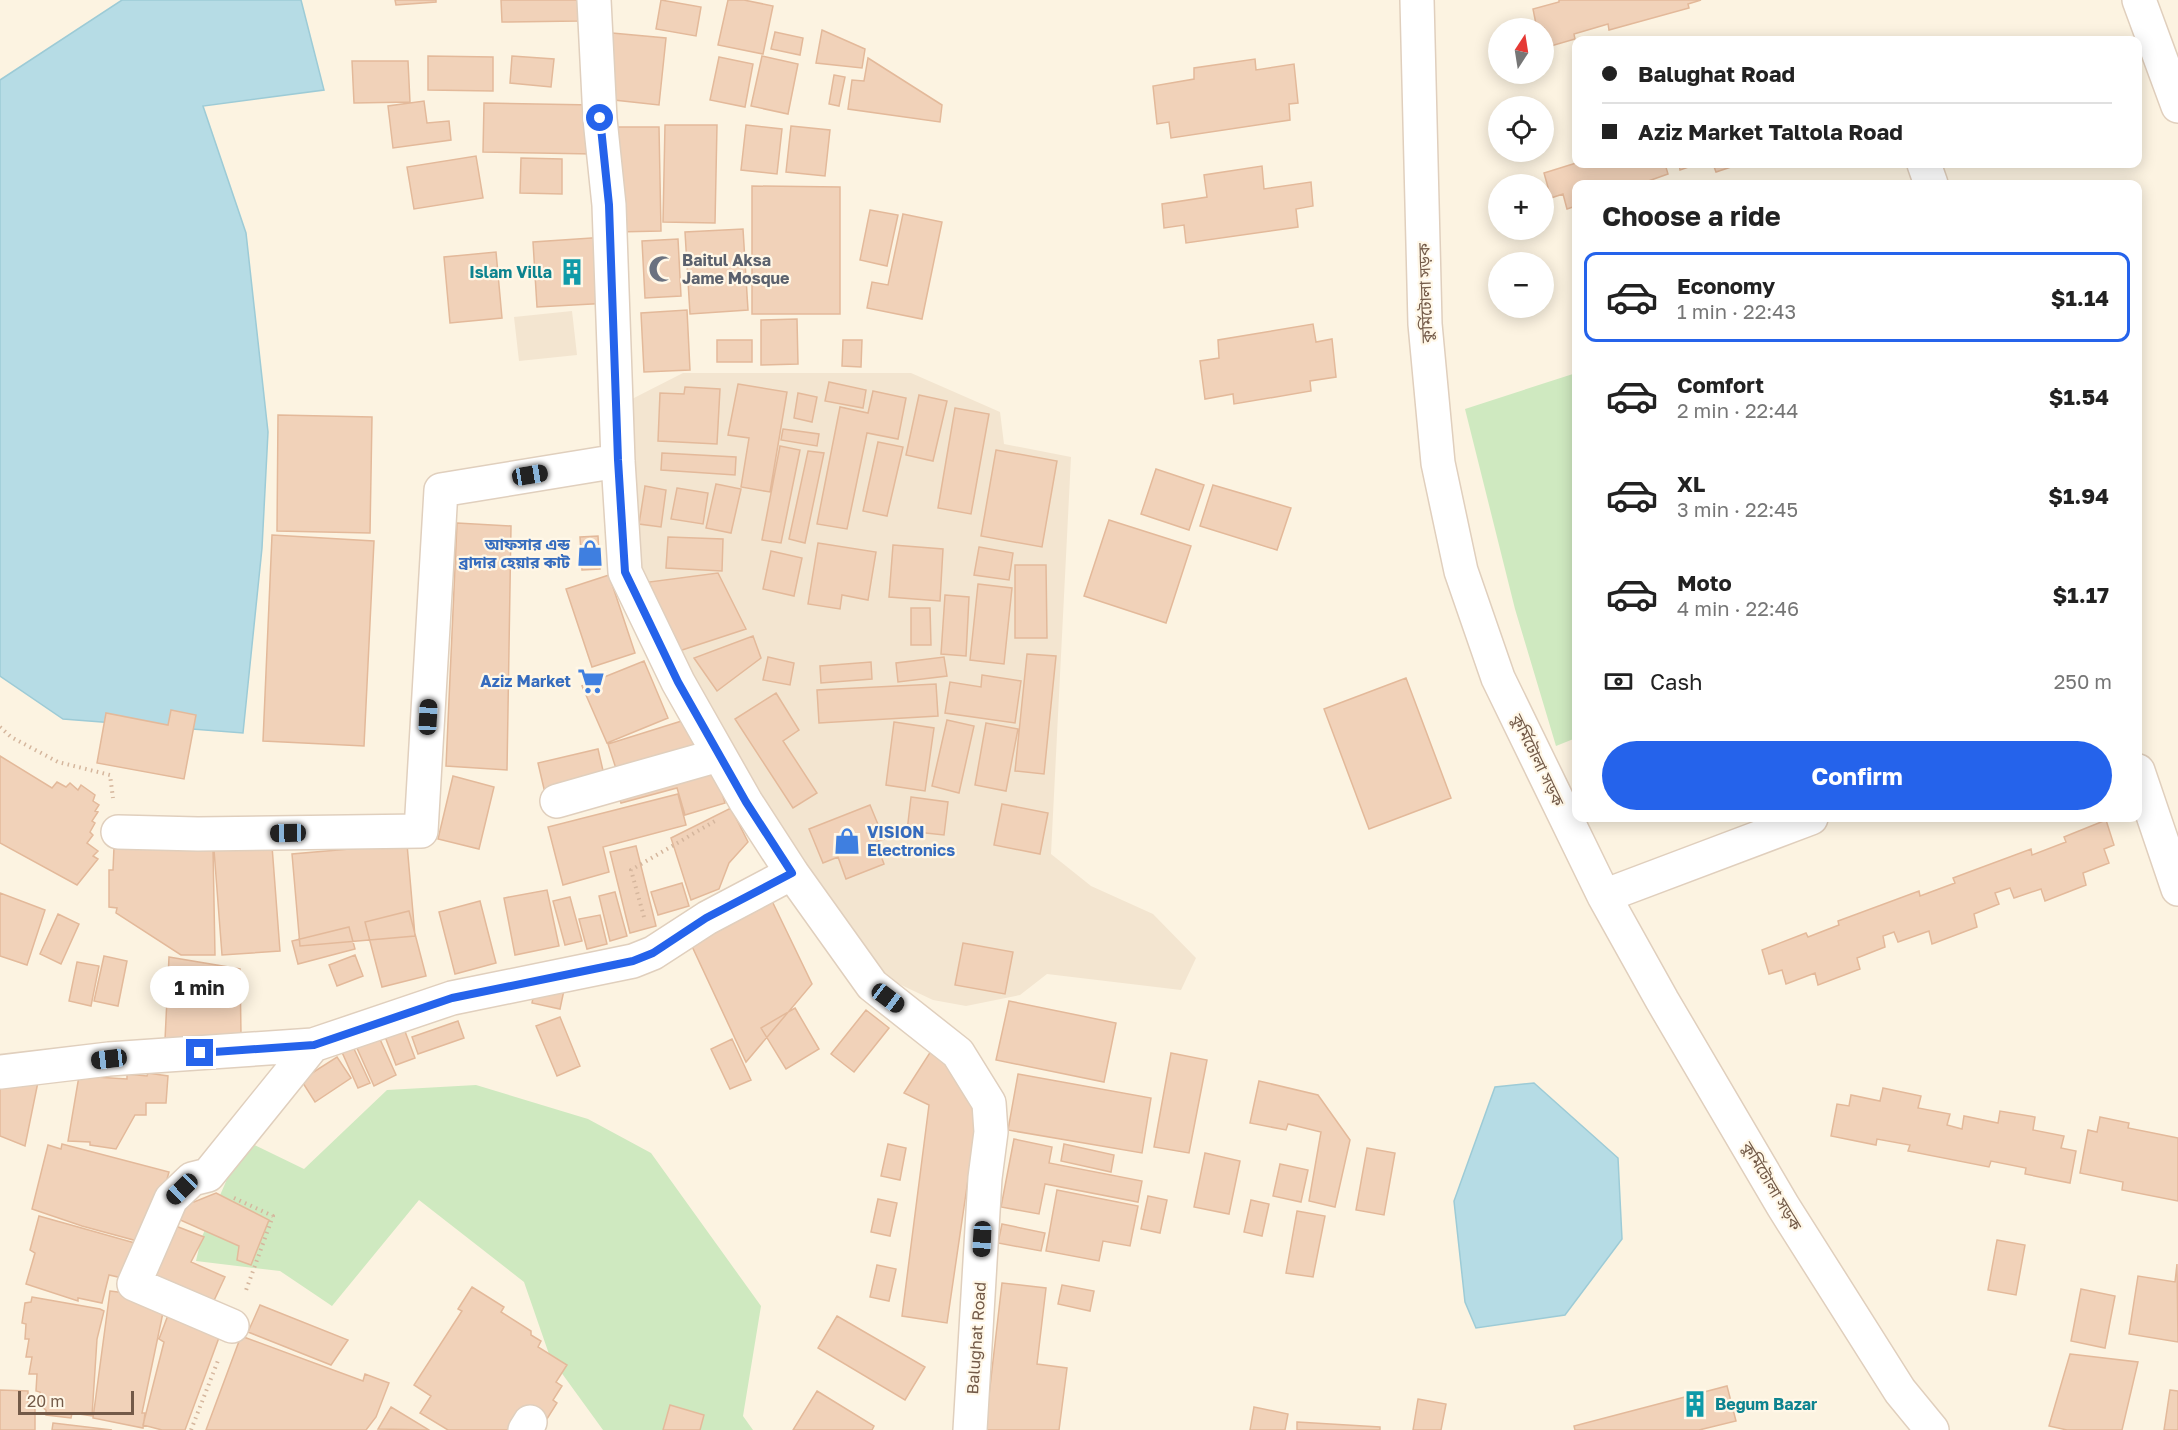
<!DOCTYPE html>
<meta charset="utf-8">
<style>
:root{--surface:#fff;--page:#f6f6f6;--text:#222;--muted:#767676;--line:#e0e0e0;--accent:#2563eb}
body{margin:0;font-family:"Golos Text","Noto Sans Bengali",sans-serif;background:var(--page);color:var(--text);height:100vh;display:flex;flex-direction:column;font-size:22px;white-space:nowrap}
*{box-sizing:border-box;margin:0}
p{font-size:20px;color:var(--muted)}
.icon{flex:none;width:33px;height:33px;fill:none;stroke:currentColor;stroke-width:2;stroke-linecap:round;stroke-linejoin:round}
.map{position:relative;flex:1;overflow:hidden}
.panel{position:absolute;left:1572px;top:180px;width:570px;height:642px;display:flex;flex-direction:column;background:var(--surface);border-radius:12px;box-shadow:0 3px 15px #0003}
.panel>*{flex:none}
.guide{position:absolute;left:1572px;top:36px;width:570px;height:132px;border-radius:12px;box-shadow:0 3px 15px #0003;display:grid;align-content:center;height:132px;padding:0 30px;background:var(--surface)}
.needle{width:39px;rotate:12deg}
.tools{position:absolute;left:1488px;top:18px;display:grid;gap:12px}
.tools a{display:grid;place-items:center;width:66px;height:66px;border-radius:50%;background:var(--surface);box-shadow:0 3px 15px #0003;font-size:30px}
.scale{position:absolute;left:18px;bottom:15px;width:116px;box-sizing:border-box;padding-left:6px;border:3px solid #735a48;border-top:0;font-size:16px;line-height:21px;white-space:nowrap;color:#735a48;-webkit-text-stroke:4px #fff7e7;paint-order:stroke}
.end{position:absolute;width:27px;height:27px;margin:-14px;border:8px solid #2563eb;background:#fff;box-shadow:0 0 0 3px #fff}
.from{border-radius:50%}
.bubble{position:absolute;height:42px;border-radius:21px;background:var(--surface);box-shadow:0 3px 15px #0003;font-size:20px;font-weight:700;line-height:42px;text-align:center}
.car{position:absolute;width:18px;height:36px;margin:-18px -9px;border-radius:8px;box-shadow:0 0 4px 2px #0007;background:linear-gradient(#222 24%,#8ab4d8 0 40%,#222 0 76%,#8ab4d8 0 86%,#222 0)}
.guide b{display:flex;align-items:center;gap:21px;height:57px;font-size:22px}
.guide b+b{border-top:2px solid var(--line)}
.guide i{width:15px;height:15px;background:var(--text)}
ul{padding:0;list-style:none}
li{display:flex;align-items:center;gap:18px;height:90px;margin:0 12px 9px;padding:0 18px;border:3px solid transparent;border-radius:12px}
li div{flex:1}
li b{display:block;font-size:22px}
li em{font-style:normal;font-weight:700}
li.current{border-color:var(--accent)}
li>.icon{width:54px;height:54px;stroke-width:1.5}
h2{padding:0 30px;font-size:27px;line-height:72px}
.pay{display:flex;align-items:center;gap:15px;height:66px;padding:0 30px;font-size:22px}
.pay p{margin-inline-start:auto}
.action{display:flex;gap:12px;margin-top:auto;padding:12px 30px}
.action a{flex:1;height:69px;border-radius:36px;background:var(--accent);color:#fff;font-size:24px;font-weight:700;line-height:69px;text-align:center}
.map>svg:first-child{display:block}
.residential{fill:#f3e5d0}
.green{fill:#cfe9c0}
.water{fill:#b6dce5;stroke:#9dcbd6;stroke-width:1.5}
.building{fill:#f1d2b9;stroke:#e3b99a;stroke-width:1.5}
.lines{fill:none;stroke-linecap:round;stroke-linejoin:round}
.minor-casing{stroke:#e0cfbd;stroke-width:36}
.path{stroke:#d5b69d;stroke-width:4;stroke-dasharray:1.5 4.5;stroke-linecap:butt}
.minor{stroke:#fff;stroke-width:33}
.route{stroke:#2563eb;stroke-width:8}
.labels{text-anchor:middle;stroke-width:4.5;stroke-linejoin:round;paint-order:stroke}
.worship-label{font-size:16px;font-weight:bold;fill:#5b616d;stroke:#fff7e7;text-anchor:start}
.culture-label{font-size:16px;font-weight:bold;fill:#0d838f;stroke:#fff7e7;text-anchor:end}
.street-label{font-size:16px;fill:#735a48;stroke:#fff7e7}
.shop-label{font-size:16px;font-weight:bold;fill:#366cbe;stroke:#fff7e7;text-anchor:end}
</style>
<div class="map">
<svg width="2178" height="1430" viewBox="0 0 2178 1430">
<rect width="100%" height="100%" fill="#fcf3e1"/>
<path class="residential" d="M572 311 577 355 519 361 514 317Z
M683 373H911L1000 412 1004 444 1071 457 1051 854 1091 886 1153 914 1196 958 1181 990 1047 974 1020 995 966 1006 933 1000 882 976 787 840 636 581 630 400Z"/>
<path class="green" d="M1576 373V738L1556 746 1515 609 1465 409Z
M476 1085 588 1119 651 1153 761 1306 743 1416 753 1430H603L550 1357 524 1282 419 1200 332 1306 280 1271 196 1261 201 1239 244 1140 304 1169 387 1090Z"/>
<path class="water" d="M122 0H301L324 90 203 106 246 233 268 432 262 548 243 733 63 719 0 676V80Z
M1534 1083 1618 1158 1622 1239 1565 1315 1476 1328 1465 1302 1454 1201 1495 1087Z"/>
<path class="building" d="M395 0H436V2L396 5Z
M501 0H578V21L502 22Z
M661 0 701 7 696 36 656 29Z
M728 0H744L773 6 763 54 718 45Z
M1559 0H1701L1688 4 1689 8 1609 30 1608 24 1574 34 1575 39 1544 48V28H1527V26L1536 24 1533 9 1559 2Z
M822 30 865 49 862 68 816 63Z
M775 32 803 38 800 55 771 49Z
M612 33 666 38 659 105 605 99Z
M428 56 493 57V91L428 90Z
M512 56 554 59 551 87 510 83Z
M762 56 798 64 788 114 751 106Z
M719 57 753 64 745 107 710 100Z
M868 58 942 105 940 122 848 109 852 80 864 81Z
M1255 59 1256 70 1294 64 1298 103 1289 104 1290 120 1171 138 1169 122 1157 124 1153 86 1194 79V68Z
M352 61H408L410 102 354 103Z
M834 75 845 77 839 106 829 104Z
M424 101 427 123 449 121 451 140 393 148 388 106Z
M484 103 593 105V154L483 152Z
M665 125H717L715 223 663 222Z
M746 125 782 129 777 174 741 170Z
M791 126 830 130 825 176 786 172Z
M614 127H659L661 231 616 232Z
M476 156 483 198 414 209 407 167Z
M521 158 562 159V194L520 193Z
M1576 163 1665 164 1668 174 1640 184H1576V206L1567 209 1563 194 1551 198 1544 173Z
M1679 164H1697L1680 170Z
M1713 164H1740L1716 172Z
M1262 166 1264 189 1311 182 1313 206 1296 209 1298 227 1186 243 1184 225 1164 228 1162 204 1207 197 1204 175Z
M752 186 840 187V314H752Z
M870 210 898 215 887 266 860 260Z
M903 214 942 222 922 319 867 308 872 282 888 285Z
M743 229 748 310 690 314 685 232Z
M606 237 610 303 537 307 533 242Z
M678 239 681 296 645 298 642 241Z
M496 252 502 318 450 323 444 257Z
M687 310 690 370 644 372 641 313Z
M797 319 798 364 761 365V320Z
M1313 324 1316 342 1332 339 1336 377 1310 381 1311 391 1234 404 1233 394 1205 399 1200 361 1219 358 1218 340Z
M717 340H752V362H717Z
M843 340H862L861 367 842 366Z
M829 382 866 390 863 408 825 401Z
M738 384 787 392 770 492 741 487 749 438 728 435Z
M685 387 720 389 717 444 658 441 660 393 684 394Z
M873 391 906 398 898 439 867 433 847 529 817 524 840 407 868 413Z
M798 393 817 397 812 422 794 418Z
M919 395 947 401 933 461 906 455Z
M955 408 989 414 971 514 938 508Z
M278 415 372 417 370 533 277 531Z
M783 429 819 434 817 446 781 440Z
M878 442 903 447 887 516 863 511Z
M780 446 800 450 781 543 762 540Z
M996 450 1057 461 1042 547 981 536Z
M808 451 824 453 805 543 789 539Z
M662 453 736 457 735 475 661 470Z
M1156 469 1204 485 1189 530 1141 514Z
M716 484 741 489 731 533 706 528Z
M1213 485 1291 508 1277 550 1200 526Z
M645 486 666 490 661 527 639 524Z
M677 488 708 493 703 524 671 519Z
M1109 520 1191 546 1166 623 1084 596Z
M457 523 511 526 507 770 446 766Z
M272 535 374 541 364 746 263 741Z
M598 536 600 569 582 570 580 537Z
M668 537 723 539 722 571 666 568Z
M818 543 876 552 868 600 842 595 840 609 808 604Z
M893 545 943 549 940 601 889 597Z
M979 547 1013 553 1009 580 974 575Z
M771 551 802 558 794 596 763 589Z
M1015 565H1046L1047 638H1015Z
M718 573 746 629 679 651 649 582Z
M609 575 635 653 592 667 566 589Z
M978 584 1012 588 1004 664 970 660Z
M945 595 969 597 966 656 941 654Z
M911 608H930L931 645H911Z
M753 636 761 658 717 691 694 658Z
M1027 654 1056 656 1044 774 1015 771Z
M768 657 794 663 790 685 763 680Z
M944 657 947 676 898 682 896 663Z
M644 661 668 718 607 743 582 686Z
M871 662 872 679 821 683 820 666Z
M982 675 1021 681 1015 723 945 713 950 682 981 687Z
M1406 678 1451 798 1369 829 1324 709Z
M936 684 938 716 819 723 817 690Z
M776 693 799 730 783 741 817 793 793 808 735 719Z
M171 710 196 715 184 779 97 763 106 713 168 725Z
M688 719 702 762 622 787 608 744Z
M947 720 974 726 959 793 932 786Z
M894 722 934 728 925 791 886 785Z
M986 723 1018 729 1006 791 975 785Z
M598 749 608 792 548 806 538 763Z
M0 756 52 788 57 782 66 787 70 783 78 790 81 785 95 795 93 801 99 805 95 811 98 812 92 821 95 823 90 832 93 835 87 843 98 851 93 856 98 859 77 885 0 843Z
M713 763 725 803 685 815 677 788 621 803 617 791Z
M453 776 494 787 479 849 438 839Z
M678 794 686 825 603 847 609 872 563 885 548 827Z
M911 797 948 802 944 835 907 831Z
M1002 804 1048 813 1040 854 994 845Z
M870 805 884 839 876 842 884 864 846 879 838 857 823 863 809 829Z
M731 808 748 842 729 863 719 889 691 900 671 838Z
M2106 820 2114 845 2104 849 2109 863 2083 873 2086 885 2045 901 2041 889 2014 898 2010 888 1995 893 1999 904 1974 914 1977 927 1932 944 1929 931 1898 942 1894 932 1883 936 1885 947 1857 958 1860 969 1818 985 1815 973 1786 984 1782 970 1769 974 1762 950 1806 933 1808 937 1839 925 1838 921 1919 891 1920 896 1955 883 1953 878 2031 849 2032 855 2066 842 2064 837Z
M407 844 415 936 300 946 292 854Z
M272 846 280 951 222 955 214 850Z
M636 846 656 926 630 933 610 852Z
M114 847 213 849 215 955H181L116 913 117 908 109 907V870H113Z
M682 883 689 906 658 915 651 892Z
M547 890 559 946 515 955 504 898Z
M615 892 627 936 610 941 599 896Z
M0 893 45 910 27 965 0 956Z
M570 897 582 941 565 945 553 901Z
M480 901 496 963 455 974 439 912Z
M772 901 812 984 746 1062 690 942Z
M409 911 426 976 382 987 365 922Z
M58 914 79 924 61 964 40 954Z
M600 915 607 944 587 949 579 919Z
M349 927 355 949 298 964 292 941Z
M963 943 1013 952 1005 994 955 985Z
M355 955 363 976 337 986 329 965Z
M104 956 127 961 118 1006 94 1001Z
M169 957 240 969 241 1035 165 1040Z
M77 962 99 966 91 1006 69 1001Z
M539 969 567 976 560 1009 532 1003Z
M1009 1001 1116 1023 1104 1082 996 1060Z
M795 1008 819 1049 786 1069 761 1028Z
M397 1010 415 1058 396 1065 377 1016Z
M866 1010 889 1028 854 1072 831 1054Z
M370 1017 396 1075 374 1086 348 1028Z
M560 1017 580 1066 557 1076 536 1026Z
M458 1021 464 1038 418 1054 412 1037Z
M348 1036 370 1083 358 1088 337 1041Z
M732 1039 751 1080 730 1089 711 1049Z
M931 1051 963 1074 973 1100 976 1125 947 1323 902 1316 929 1105 904 1093Z
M1171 1053 1207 1060 1189 1153 1154 1147Z
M337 1057 351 1078 315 1102 301 1080Z
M148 1073 168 1076 166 1103H146V1115H135L116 1149 90 1145V1142L68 1141 79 1076 127 1079V1074L147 1076Z
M1018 1074 1151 1098 1142 1153 1008 1130Z
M0 1077 38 1082 25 1146 0 1136Z
M1259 1081 1318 1095 1350 1140 1335 1207 1309 1201 1321 1132 1288 1124 1286 1130 1250 1123Z
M1883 1088 1921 1096 1918 1108 1950 1114 1947 1125 1962 1129 1964 1116 1998 1123 2000 1111 2035 1117 2033 1130 2064 1136 2061 1148 2076 1151 2070 1183 2025 1174 2026 1168 1991 1161 1989 1167 1908 1151 1910 1145 1877 1139 1876 1145 1831 1136 1837 1104 1849 1106 1851 1095 1880 1101Z
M2100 1117 2129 1123 2128 1128 2178 1138V1201L2122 1190 2123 1182 2080 1173 2088 1130 2097 1132Z
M1014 1139 1052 1147 1049 1163 1142 1181 1138 1202 1045 1184 1039 1214 1001 1207Z
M62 1144 169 1172 158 1211 141 1242 82 1226 32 1209 48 1145 61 1149Z
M888 1144 906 1148 900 1180 881 1176Z
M1064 1144 1114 1155 1111 1172 1061 1161Z
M1367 1148 1395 1153 1384 1215 1356 1210Z
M1205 1153 1240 1161 1229 1214 1194 1207Z
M1280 1164 1308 1170 1301 1202 1273 1196Z
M1057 1190 1138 1206 1130 1246 1103 1241 1099 1261 1046 1251Z
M216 1193 269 1220 251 1265 237 1260 239 1246 169 1215 183 1198 194 1202Z
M1148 1196 1167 1200 1160 1233 1141 1229Z
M878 1199 897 1203 890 1236 871 1232Z
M1251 1200 1269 1204 1262 1236 1244 1232Z
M1297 1211 1325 1216 1313 1277 1286 1273Z
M39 1216 142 1245 131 1280 109 1275 102 1303 78 1298V1301L26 1284 35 1253 30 1250Z
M168 1223 204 1237 191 1262 225 1277 210 1309 144 1281Z
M1002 1224 1045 1233 1041 1251 998 1243Z
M1997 1240 2025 1245 2016 1295 1988 1290Z
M2177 1264 2178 1342 2129 1334 2138 1276 2175 1282Z
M877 1265 896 1269 889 1301 870 1297Z
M1002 1283 1046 1288 1037 1364 1067 1368 1059 1430H985Z
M1062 1285 1094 1291 1090 1311 1058 1304Z
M472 1287 504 1307 501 1312 531 1331V1335L541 1341 538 1347 567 1365 556 1382 562 1386 553 1400 557 1403 540 1430H448L420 1413 431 1396 414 1385 462 1311 458 1309Z
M2081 1289 2115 1296 2105 1348 2071 1341Z
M110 1291 133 1294 165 1303 142 1413H145L143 1428 93 1418Z
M32 1297 100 1309 104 1311 97 1339 92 1416 72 1413 71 1418 46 1415V1410L42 1407 40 1392 36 1391 37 1374H29L32 1357H26L29 1339H25L26 1324 22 1323 25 1303 31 1302Z
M260 1305 348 1340 331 1365 248 1332Z
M170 1310 224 1324 185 1430H162L143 1425 164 1342 159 1339Z
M837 1316 925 1367 905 1400 818 1348Z
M241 1336 363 1381 365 1374 389 1383 376 1417 366 1430H206Z
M2070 1354 2138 1362 2122 1430H2067L2049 1426Z
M1727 1386 1736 1421 1699 1430H1575L1574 1426Z
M0 1390 28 1391V1404H35V1430H0Z
M2170 1390 2178 1391V1430H2164Z
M817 1391 874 1426 872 1430H793Z
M1418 1399 1446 1404 1441 1430H1413Z
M670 1405 704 1415 700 1430H663Z
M391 1407 429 1430 378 1429Z
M1254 1407 1288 1414 1285 1430H1250Z
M1297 1422 1380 1427V1430H1297Z
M53 1423 112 1430H52Z"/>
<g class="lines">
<defs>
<path id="minor" d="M594 0 600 119 609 205 618 461 625 572 678 682 746 802 792 873 872 985 958 1053 989 1103 991 1132 985 1178 970 1430
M1417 0 1425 324 1438 463 1461 571 1498 678 1604 896 1662 1000 1783 1206 1900 1391 1932 1430
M2139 0 2178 106
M1924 164 1931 184
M2138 771 2178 889
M557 801 719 755
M118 832 198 834 421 831 441 490 618 461
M1604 896 1811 818
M0 1072 109 1059 313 1045 452 998 633 961 653 953 707 918 792 873
M232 1326 134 1284 171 1199 192 1179 208 1175 313 1045
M525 1430 530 1422"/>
</defs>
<use href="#minor" class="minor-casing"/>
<path class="path" d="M0 727 11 737 58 762 110 775 113 798
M644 917 631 870 715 821
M234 1198 273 1216 245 1293
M191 1430 219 1358"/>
<use href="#minor" class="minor"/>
</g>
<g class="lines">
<path class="route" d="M200 1053 314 1045 452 998 633 961 653 953 706 918 792 873 746 802 678 682 625 572 618 460 609 205 600 118"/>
</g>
<defs>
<symbol id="mosque-bare" viewBox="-9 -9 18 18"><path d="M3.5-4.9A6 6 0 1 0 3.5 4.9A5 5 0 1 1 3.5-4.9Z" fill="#6b7280" stroke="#fff7e7" stroke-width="2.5" paint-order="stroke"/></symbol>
<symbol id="building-bare" viewBox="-9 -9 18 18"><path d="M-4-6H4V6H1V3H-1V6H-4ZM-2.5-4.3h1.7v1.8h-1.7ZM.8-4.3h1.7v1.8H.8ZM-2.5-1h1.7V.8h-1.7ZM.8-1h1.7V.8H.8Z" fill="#0f9aa8" stroke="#fff7e7" stroke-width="2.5" paint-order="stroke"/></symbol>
<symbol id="shop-bare" viewBox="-9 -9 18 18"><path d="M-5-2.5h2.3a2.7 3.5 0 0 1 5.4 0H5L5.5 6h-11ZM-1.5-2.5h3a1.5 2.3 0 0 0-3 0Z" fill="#3f7fe0" stroke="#fff7e7" stroke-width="2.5" paint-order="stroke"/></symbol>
<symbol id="supermarket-bare" viewBox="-9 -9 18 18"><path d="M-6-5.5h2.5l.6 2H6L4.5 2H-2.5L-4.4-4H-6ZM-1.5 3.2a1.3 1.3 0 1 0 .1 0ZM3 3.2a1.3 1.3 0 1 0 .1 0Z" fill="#3f7fe0" stroke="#fff7e7" stroke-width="2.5" paint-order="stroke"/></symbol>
</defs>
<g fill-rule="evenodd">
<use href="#mosque-bare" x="643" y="250" width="38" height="38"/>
<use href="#building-bare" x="553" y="253" width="38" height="38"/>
<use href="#shop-bare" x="571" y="534" width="38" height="38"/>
<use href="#supermarket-bare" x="572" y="662" width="38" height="38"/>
<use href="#shop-bare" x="828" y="822" width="38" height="38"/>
<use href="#building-bare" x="1676" y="1385" width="38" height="38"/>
</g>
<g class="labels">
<g class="worship-label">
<text x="682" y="266">Baitul Aksa<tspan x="682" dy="18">Jame Mosque</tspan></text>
</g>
<g class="culture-label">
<text x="552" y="278">Islam Villa</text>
<text x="1715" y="1410" text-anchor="start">Begum Bazar</text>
</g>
<g class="street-label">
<text transform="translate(1425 293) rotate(-92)" y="6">কুর্মিটোলা সড়ক</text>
<text transform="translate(1538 760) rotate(64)" y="6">কুর্মিটোলা সড়ক</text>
<text transform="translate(1772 1186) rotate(59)" y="6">কুর্মিটোলা সড়ক</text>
<text transform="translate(976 1338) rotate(-86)" y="6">Balughat Road</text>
</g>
<g class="shop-label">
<text x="570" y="550">আফসার এন্ড<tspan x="570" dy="18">ব্রাদার হেয়ার কাট</tspan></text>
<text x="571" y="687">Aziz Market</text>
<text x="867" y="838" text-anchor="start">VISION<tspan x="867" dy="18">Electronics</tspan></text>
</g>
</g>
</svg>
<div class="tools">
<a><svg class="needle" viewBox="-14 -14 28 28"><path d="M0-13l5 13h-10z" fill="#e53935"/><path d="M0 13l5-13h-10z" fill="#767676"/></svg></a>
<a><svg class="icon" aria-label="locate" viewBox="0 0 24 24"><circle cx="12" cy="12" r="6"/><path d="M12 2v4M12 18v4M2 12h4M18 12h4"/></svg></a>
<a>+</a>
<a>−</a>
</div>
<div class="scale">20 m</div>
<i class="end from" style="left:600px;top:118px"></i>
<i class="end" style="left:200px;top:1053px"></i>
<div class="bubble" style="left:150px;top:966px;width:99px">1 min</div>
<i class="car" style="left:530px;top:475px;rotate:81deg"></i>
<i class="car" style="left:428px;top:717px;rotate:3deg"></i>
<i class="car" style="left:288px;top:833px;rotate:269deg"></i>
<i class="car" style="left:888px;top:998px;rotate:127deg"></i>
<i class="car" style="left:109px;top:1059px;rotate:263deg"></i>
<i class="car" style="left:182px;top:1189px;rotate:226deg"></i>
<i class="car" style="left:982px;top:1239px;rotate:183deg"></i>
<div class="guide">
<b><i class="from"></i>Balughat Road</b>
<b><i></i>Aziz Market Taltola Road</b>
</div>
<section class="panel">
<h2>Choose a ride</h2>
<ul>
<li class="current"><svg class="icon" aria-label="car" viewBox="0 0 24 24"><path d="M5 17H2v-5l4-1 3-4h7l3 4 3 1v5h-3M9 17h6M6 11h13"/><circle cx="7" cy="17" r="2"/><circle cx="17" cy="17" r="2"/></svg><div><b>Economy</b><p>1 min · 22:43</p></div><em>$1.14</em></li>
<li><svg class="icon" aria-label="car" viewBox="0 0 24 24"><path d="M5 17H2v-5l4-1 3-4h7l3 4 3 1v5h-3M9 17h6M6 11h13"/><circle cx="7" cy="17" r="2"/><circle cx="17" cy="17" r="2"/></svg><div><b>Comfort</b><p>2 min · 22:44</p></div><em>$1.54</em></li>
<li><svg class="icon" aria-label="car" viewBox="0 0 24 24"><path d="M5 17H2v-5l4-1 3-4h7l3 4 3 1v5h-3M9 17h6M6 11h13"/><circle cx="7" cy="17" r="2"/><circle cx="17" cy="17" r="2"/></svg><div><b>XL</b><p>3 min · 22:45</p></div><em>$1.94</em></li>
<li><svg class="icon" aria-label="car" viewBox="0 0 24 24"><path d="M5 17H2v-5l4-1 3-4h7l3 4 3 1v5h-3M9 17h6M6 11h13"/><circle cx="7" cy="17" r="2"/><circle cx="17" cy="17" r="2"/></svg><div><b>Moto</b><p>4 min · 22:46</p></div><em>$1.17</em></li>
</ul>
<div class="pay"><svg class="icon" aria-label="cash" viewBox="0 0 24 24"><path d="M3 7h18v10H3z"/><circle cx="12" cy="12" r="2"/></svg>Cash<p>250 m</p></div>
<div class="action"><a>Confirm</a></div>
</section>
</div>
